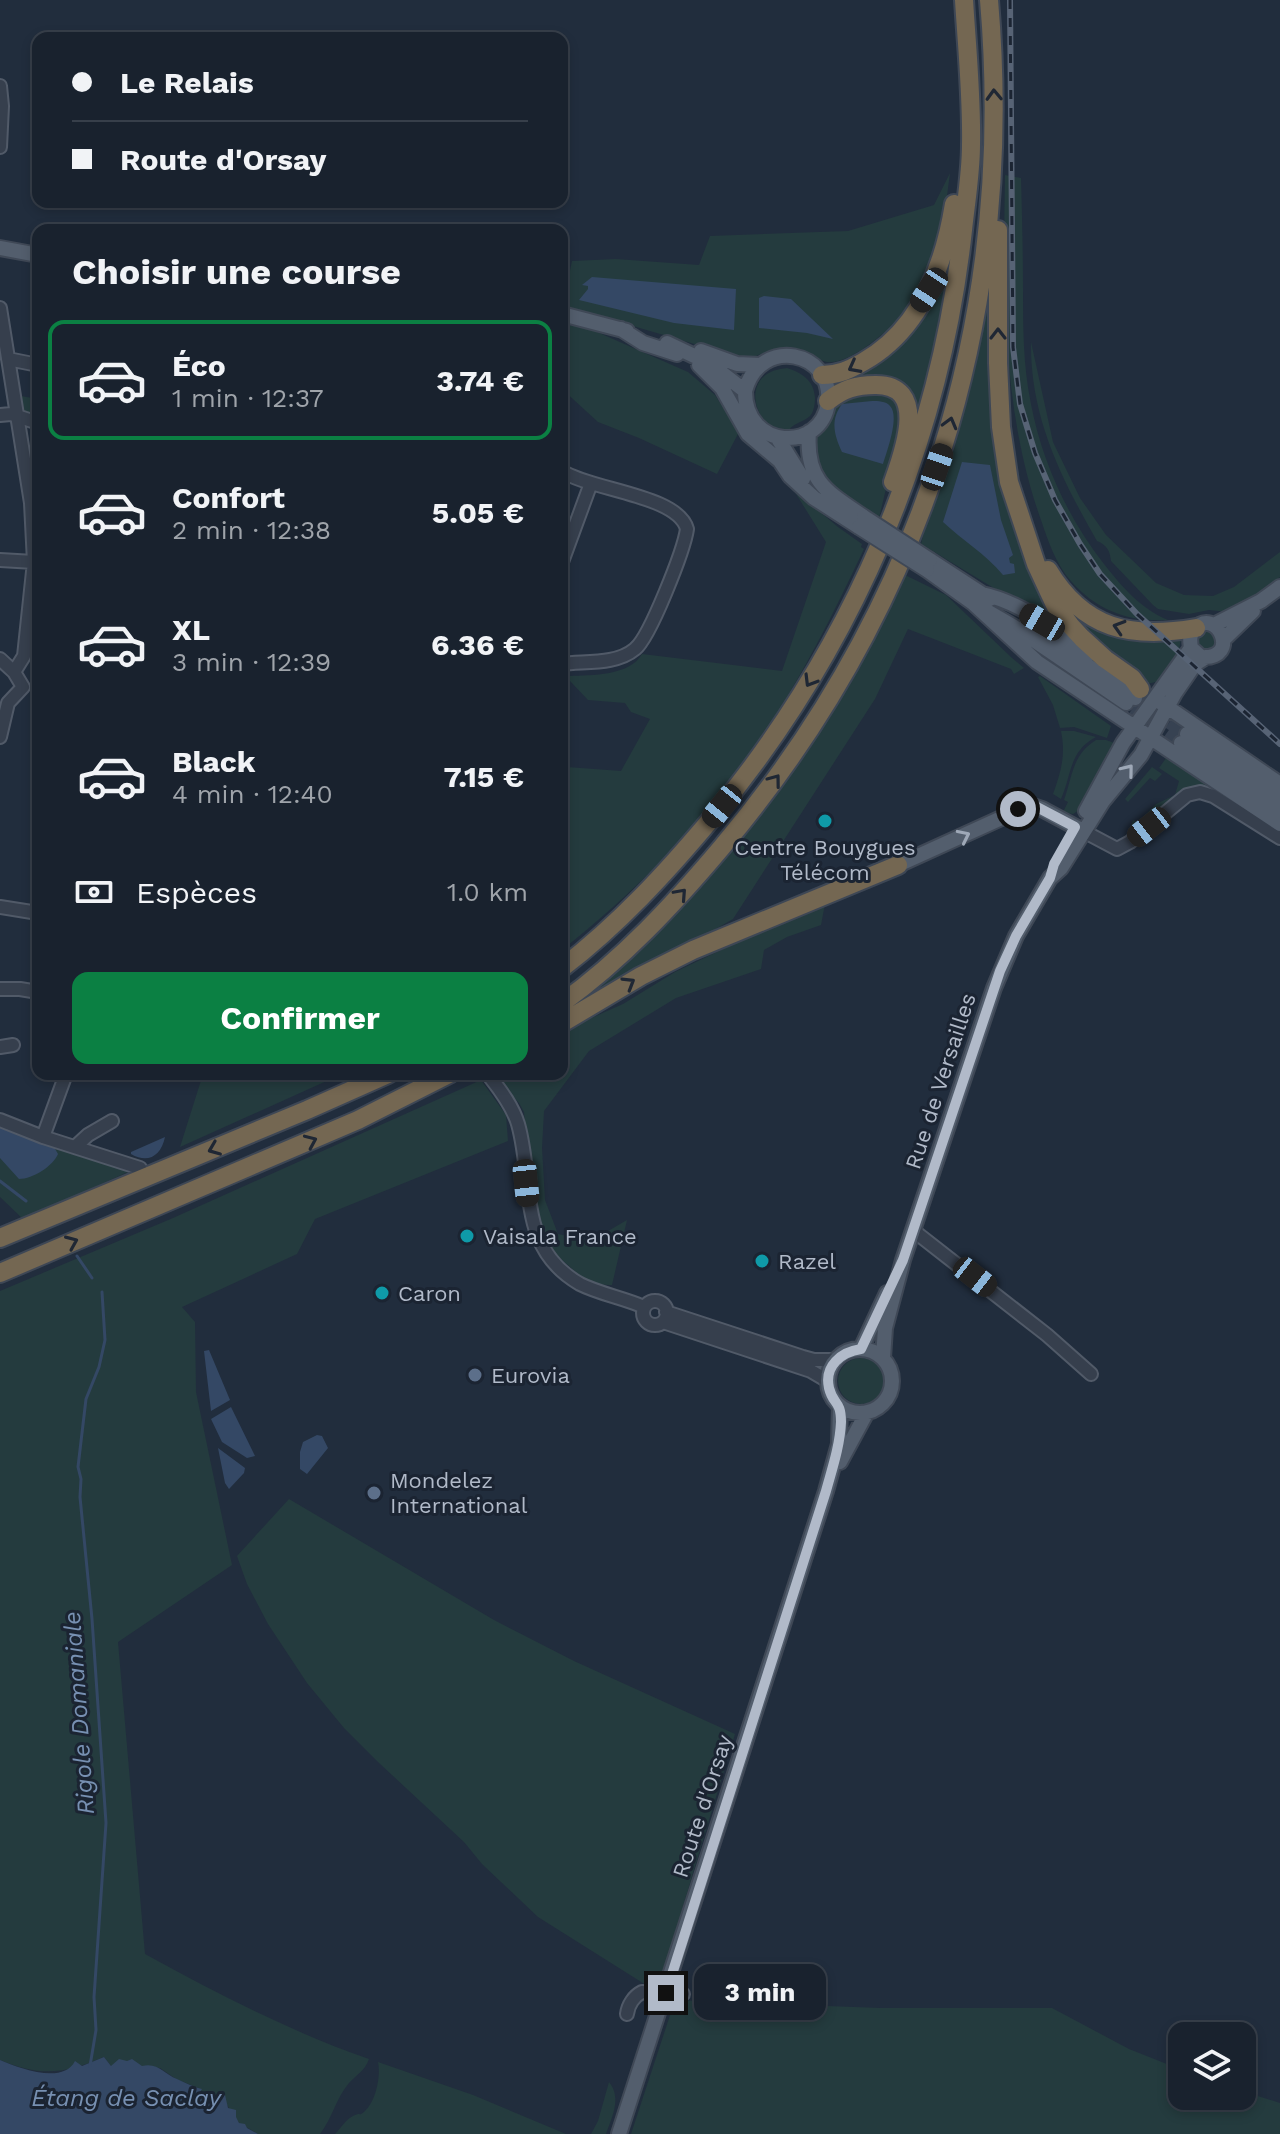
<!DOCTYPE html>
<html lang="fr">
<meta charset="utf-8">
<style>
:root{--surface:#19222e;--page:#222a36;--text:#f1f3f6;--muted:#9fa4aa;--line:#373f4a;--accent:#0b8043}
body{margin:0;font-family:"Work Sans",sans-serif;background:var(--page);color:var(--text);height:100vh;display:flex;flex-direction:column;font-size:30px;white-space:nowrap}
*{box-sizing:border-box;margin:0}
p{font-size:26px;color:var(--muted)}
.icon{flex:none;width:44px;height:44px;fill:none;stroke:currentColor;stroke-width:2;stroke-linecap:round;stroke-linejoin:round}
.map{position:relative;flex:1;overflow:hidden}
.drawer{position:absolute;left:32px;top:224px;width:536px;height:856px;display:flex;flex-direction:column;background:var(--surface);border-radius:16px;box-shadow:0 4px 12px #0003,0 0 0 2px var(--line)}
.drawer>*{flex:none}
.guide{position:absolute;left:32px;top:32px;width:536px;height:176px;border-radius:16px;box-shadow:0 4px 12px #0003,0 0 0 2px var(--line);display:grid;align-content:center;height:176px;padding:0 40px;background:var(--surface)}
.buttons{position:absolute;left:1168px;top:2022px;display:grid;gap:16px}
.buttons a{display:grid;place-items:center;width:88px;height:88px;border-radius:16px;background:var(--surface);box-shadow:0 4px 12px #0003,0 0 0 2px var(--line);font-size:40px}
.end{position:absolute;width:36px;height:36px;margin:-18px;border:10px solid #b1bac9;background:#111;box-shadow:0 0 0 4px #111}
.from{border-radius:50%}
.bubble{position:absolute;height:56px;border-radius:16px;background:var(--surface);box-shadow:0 4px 12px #0003,0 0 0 2px var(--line);font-size:26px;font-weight:700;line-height:56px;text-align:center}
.car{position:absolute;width:24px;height:48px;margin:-24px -12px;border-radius:10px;box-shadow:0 0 6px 2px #0007;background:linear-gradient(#222 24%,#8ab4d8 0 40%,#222 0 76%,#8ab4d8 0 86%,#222 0)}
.guide b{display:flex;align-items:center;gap:28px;height:76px;font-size:30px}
.guide b+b{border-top:2px solid var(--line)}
.guide i{width:20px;height:20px;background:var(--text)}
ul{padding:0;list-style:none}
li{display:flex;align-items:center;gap:24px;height:120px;margin:0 16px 12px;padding:0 24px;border:4px solid transparent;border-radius:16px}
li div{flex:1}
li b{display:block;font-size:30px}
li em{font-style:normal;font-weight:700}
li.on{border-color:var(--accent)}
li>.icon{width:72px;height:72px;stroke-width:1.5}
h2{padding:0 40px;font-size:36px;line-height:96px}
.pay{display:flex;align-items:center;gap:20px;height:88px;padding:0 40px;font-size:30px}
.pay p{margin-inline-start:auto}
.primary-button{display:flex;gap:16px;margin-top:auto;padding:16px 40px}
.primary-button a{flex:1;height:92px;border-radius:16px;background:var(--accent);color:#fff;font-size:32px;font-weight:700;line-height:92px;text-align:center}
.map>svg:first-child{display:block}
.green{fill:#243b3e}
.water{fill:#344865}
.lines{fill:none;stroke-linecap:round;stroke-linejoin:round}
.stream{stroke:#344865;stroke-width:3}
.major-tunnel{stroke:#374252;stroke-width:14;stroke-dasharray:14 7;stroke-linecap:butt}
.minor-casing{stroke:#515a68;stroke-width:16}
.major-casing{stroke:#3f4856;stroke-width:18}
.highway-casing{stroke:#3e4755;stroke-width:22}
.minor{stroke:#363f4d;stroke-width:12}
.major{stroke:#535e6d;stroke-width:14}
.highway{stroke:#746752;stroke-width:18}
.rail-casing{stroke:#576375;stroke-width:6}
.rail{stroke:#1b2432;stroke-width:3;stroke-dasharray:9;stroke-linecap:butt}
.major-bridge-casing{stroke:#3f4856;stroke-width:18;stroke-linecap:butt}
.major-bridge{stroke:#535e6d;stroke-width:14}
.oneway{stroke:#1f2734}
.oneway2{stroke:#9ea8b7}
.route{stroke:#b1bac9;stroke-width:10}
.culture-dot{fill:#0f9aa8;stroke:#1b2432;stroke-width:3}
.service-dot{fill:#5c6f8a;stroke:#1b2432;stroke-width:3}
.labels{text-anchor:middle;stroke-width:6;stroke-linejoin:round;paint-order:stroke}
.poi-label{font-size:22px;fill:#b1bac9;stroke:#1b2432;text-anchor:start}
.street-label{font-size:22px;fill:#b1bac9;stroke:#1b2432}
.water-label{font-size:24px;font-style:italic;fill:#7790b2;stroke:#1b2432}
</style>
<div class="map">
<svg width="1280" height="2134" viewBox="0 0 1280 2134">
<rect width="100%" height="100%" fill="#212d3d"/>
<path class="green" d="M950 173C945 211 940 258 921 292 909 311 893 326 875 340 864 349 846 361 832 362 823 363 816 358 809 354 786 343 768 350 745 361L708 348 568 307 563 303 572 261 616 259 699 265 710 236 848 231 934 205Z
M1005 175 1021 178C1022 214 1023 251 1023 288 1023 327 1023 366 1031 404 1042 462 1068 518 1104 564 1123 588 1140 608 1168 620 1128 622 1097 611 1070 580 1056 564 1048 541 1041 520 1002 412 1003 289 1005 175Z
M951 233C950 294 934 351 919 411L916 409 912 399 843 384 842 380 883 356Z
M993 265 990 404 1001 465 1071 635 921 544C926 518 940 495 948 469 969 402 980 333 993 265Z
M562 324 588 328 688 372 715 395 739 432 717 474 639 438 598 422 562 389Z
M1031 342 1053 442 1080 498 1106 535 1156 583 1184 595 1213 596 1234 587 1280 552V577L1244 604 1228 612 1209 610 1189 614 1158 609 1153 605 1111 561C1110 551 1107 545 1097 541 1061 478 1030 417 1031 342Z
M787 368C802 373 814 380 815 398 815 403 814 412 810 416 804 422 795 422 789 430 783 429 776 428 770 425 753 413 749 386 767 374 773 370 780 369 787 368Z
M879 391 894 395 901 406 902 422 879 518 835 492 823 479 814 457 815 438 833 405 840 398Z
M21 396 38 399V418L25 414Z
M793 489 838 527 862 544 861 547 864 549C831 619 796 689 751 752 699 828 634 893 562 950V781L566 778 567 767 621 771 650 719 631 712 625 703 588 700 570 681V676C591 675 630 676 642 654L782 671 826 542Z
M905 575 946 595 1012 658 1024 668 1014 674 1011 669 908 629 875 699 733 919 627 980 566 1011C686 923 797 777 870 647 882 623 893 599 905 575Z
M1053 588 1076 610 1182 634 1178 655 1156 682 1146 684 1072 619Z
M1196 641a10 10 0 1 1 20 0a10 10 0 1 1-20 0Z
M1040 676 1111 726 1107 738 1074 727 1060 728 1053 705 1038 677Z
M1061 731H1074L1096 737C1069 751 1072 774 1061 799L1053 794C1061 772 1066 755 1061 731Z
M1096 740H1106L1117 744 1082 808 1073 814 1063 812 1068 802 1064 800C1073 775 1072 755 1096 740Z
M1169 754 1257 812 1255 818 1211 789 1201 788 1125 839 1133 820 1138 822 1156 804 1175 795 1179 781 1159 768Z
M1152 767 1162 774 1155 781 1150 778 1128 802 1125 799Z
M825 904 821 925 787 937 764 950 761 969 676 998 589 1051 544 1111 542 1148 545 1200 558 1234 591 1241 627 1220 612 1285C595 1286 580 1277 568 1265 563 1261 558 1257 554 1252 526 1219 528 1153 524 1112L519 1103 492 1074H562V1031L623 1004 675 972 746 938Z
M203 1074H342L180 1147Z
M481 1080 506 1115 508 1141 315 1219 297 1254 182 1307 195 1322 196 1392 232 1565 118 1642 145 1954C218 1994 291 2032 369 2059 365 2071 357 2074 349 2083 336 2098 332 2119 320 2134H258L239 2123 221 2096H201L199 2094 201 2089 176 2079 160 2068 111 2066 104 2057C64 2074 41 2077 0 2060V1291L173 1218Z
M0 1123 137 1168 23 1219 0 1197Z
M838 1381a23 23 0 1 1 46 0a23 23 0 1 1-46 0Z
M289 1499 494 1620 574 1661 735 1734 659 1986 654 1987 646 1985 538 1917 482 1864 464 1842 378 1762 344 1728 307 1683 268 1624 247 1584 237 1556Z
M675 2000 880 2008H1052L1129 2049 1182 2070V2096H1242V2091L1280 2103V2134H631Z
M378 2062 473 2095 566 2134H335C341 2128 346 2119 353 2116 363 2111 357 2118 365 2111 376 2101 381 2076 378 2062Z
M609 2082C622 2098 612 2117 606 2134H591L598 2121Z"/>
<path class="water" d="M592 277 736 289 734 330 674 323 579 300 588 289V286L582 285Z
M764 296 791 299 833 339 807 333 759 328V298Z
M872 401C878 401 886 401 890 406 900 416 887 451 883 464L842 452C834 435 830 420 842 404Z
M962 462 990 465 1001 520 1013 555 1009 558 1010 563 1014 564 1015 573 1003 575C986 554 962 540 943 522Z
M0 1127 54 1147 58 1154C53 1166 33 1179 19 1179L0 1158Z
M165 1137C161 1156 148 1164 131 1154V1152Z
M209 1350 230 1400 211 1411 204 1351Z
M231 1407 255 1456 247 1458 222 1442 211 1419Z
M317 1435 322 1436 328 1448 307 1474 300 1469V1452L303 1442Z
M218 1448 245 1468 244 1473 229 1489 225 1483Z
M104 2057 111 2066 119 2059 127 2061 132 2059 142 2066C158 2062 164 2074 177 2079 186 2083 193 2087 202 2089L199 2094 201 2096 205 2093 209 2096 225 2095 228 2108 236 2110V2117L239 2123 245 2124 247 2128 258 2134H0V2060C19 2068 63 2085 75 2061L82 2066Z"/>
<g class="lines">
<path class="stream" d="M0 1181 26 1201
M77 1256 92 1278
M90 2066 96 2030 94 1997 106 1823 92 1619 80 1497 81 1479 78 1467 86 1399 99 1367 105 1340 102 1292"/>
<path class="major-tunnel" d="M1135 698 1187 734
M1133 708 1181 743"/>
<defs>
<path id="minor" d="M0 86 2 106 0 147
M0 308 31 503 34 562 24 656 14 672
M8 359 38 365
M0 415 11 414 38 423
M562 471C590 490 678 495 687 529 684 550 650 637 635 649 616 665 585 661 562 664
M0 560 34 562
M562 562 591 483
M0 659 14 672 23 687 8 703 0 737
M1083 831 1117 849 1130 842 1187 795 1200 792 1213 796 1280 838
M0 907 38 913
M0 989H20L38 992
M0 1047 13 1045
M490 1077C501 1091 513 1107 518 1124 535 1184 516 1247 580 1284 600 1294 624 1298 644 1307
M0 1120 43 1137 140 1168
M43 1137 66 1074
M75 1147 88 1135 112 1121
M914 1231 1047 1335 1091 1374
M643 1313a12 12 0 1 1 24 0a12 12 0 1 1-24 0Z
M666 1312 803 1357 814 1360H836
M663 1322 811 1371 828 1381
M627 2014C628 2005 634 1996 642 1992L683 1994"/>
<path id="major" d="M0 248 38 255
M562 314 627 331
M621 329 643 343 677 354
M667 343 709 363 745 391C745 450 821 453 828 403 834 351 760 335 745 391
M701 351 737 364 760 365
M699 365 722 388 748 434 780 461 790 476 814 498 859 527
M809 432C805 481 827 492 864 517
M777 437 803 479
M930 560 990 599
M927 570 973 603 1016 628 1126 703
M982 594C1021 602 1058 631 1090 654
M973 603 1037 662 1280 824
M1027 624 1135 698
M1214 625 1261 601 1280 587
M1223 640 1253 611
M1160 702 1280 784
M1187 734 1280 798
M1181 743 1280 810
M1086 811 1123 743 1191 648C1190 641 1189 636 1194 630 1216 604 1243 660 1201 657L1191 648
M898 865 1030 805 1042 809 1083 831
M861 1349 887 1293
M828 1381a32 32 0 1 1 64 0a32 32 0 1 1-64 0Z
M883 1358 885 1328 903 1260 994 988 1016 936 1050 878 1061 868 1103 801 1141 755 1175 693 1195 664 1206 657
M840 1462 867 1412
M619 2134 826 1491 839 1444 840 1406"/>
<path id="highway" d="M998 230V363L1001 427 1009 482 1036 564 1055 605 1070 625 1082 638 1105 659 1132 678 1140 689
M822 375C838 375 849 370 863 362 920 330 944 266 954 204
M828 401C843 389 856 385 875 385 929 384 904 451 893 482
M1048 570C1084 630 1131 639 1196 628
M562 968C619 924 666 873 712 818 852 649 939 448 963 230 966 202 971 173 971 145 972 97 967 48 964 0
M562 1003C622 960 674 904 722 847 925 606 1016 315 989 0
M562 1023 641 976 693 950 898 865
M0 1238 307 1110 388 1074
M0 1273 358 1120 449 1074"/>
</defs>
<use href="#minor" class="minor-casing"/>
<use href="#major" class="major-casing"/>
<use href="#highway" class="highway-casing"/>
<use href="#minor" class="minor"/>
<use href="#major" class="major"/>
<use href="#highway" class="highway"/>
<defs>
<path id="rail" d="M1010 0 1013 347 1020 404 1035 453 1055 500 1080 544 1100 574 1137 614 1280 744"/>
</defs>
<use href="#rail" class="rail-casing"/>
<use href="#rail" class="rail"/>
<defs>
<path id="major-bridge" d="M864 517 930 560
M859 527 927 570"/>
</defs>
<use href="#major-bridge" class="major-bridge-casing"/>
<use href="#major-bridge" class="major-bridge"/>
</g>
<defs><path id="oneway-chevron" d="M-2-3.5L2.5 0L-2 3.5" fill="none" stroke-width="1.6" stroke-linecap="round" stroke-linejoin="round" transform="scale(2)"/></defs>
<g class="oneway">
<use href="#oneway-chevron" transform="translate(994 95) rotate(-92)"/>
<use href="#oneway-chevron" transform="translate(998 334) rotate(-90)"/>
<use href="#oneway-chevron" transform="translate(854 367) rotate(152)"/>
<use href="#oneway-chevron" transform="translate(950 423) rotate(-75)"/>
<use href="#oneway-chevron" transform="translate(1119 627) rotate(-163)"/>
<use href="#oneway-chevron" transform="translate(810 681) rotate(121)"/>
<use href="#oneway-chevron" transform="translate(775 780) rotate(-53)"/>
<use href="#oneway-chevron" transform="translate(681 894) rotate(-48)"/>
<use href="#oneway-chevron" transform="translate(629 983) rotate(-31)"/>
<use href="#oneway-chevron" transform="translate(311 1141) rotate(-24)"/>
<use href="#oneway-chevron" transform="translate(214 1149) rotate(158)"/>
<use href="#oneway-chevron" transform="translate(72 1242) rotate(-23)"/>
</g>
<g class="oneway2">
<use href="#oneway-chevron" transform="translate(1128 770) rotate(-51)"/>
<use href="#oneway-chevron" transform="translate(964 836) rotate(-26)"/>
</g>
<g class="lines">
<path class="route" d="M666 1993 826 1491C832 1469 840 1446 841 1422 841 1400 833 1405 829 1388 824 1366 841 1352 861 1349L903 1260 1000 971 1016 936 1050 878 1054 864 1075 827 1035 806 1030 805 1018 809"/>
</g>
<g class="culture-dot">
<circle cx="825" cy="821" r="8"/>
<circle cx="467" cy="1236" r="8"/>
<circle cx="762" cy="1261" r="8"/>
<circle cx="382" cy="1293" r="8"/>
</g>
<g class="service-dot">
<circle cx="475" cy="1375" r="8"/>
<circle cx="374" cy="1493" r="8"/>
</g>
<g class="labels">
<g class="poi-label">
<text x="825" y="855" text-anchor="middle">Centre Bouygues<tspan x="825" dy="25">Télécom</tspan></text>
<text x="483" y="1244">Vaisala France</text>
<text x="778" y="1269">Razel</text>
<text x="398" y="1301">Caron</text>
<text x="491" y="1383">Eurovia</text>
<text x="390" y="1488">Mondelez<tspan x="390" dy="25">International</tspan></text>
</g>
<g class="street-label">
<text transform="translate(940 1081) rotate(-72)" y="8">Rue de Versailles</text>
<text transform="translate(702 1806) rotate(-72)" y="8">Route d'Orsay</text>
</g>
<g class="water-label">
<text transform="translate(79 1713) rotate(-94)" y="8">Rigole Domaniale</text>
<text x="126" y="2106">Étang de Saclay</text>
</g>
</g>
</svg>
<div class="buttons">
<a><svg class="icon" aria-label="layers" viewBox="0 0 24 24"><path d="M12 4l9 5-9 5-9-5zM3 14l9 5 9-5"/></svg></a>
</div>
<i class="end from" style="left:1018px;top:809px"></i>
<i class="end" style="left:666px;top:1993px"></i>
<div class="bubble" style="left:694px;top:1964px;width:132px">3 min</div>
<i class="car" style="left:929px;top:290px;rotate:213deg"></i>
<i class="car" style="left:937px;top:467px;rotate:19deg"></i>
<i class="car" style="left:1042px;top:622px;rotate:300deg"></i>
<i class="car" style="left:722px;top:806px;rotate:219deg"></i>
<i class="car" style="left:1149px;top:827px;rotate:232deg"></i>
<i class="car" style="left:526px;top:1183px;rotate:174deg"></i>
<i class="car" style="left:975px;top:1277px;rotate:128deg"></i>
<div class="guide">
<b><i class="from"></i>Le Relais</b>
<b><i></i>Route d'Orsay</b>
</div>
<section class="drawer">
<h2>Choisir une course</h2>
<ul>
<li class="on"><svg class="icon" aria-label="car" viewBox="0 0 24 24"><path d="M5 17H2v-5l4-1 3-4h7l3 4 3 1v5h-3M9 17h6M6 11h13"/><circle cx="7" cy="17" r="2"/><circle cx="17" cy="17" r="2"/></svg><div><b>Éco</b><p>1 min · 12:37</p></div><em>3.74 €</em></li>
<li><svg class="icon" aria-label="car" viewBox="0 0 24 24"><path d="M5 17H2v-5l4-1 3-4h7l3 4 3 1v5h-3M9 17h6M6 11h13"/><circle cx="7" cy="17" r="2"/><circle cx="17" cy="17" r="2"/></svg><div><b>Confort</b><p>2 min · 12:38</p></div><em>5.05 €</em></li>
<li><svg class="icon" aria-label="car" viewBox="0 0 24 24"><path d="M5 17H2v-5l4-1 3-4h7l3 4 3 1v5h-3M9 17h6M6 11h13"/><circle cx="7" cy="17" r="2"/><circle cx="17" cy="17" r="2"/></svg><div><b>XL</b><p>3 min · 12:39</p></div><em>6.36 €</em></li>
<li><svg class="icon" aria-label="car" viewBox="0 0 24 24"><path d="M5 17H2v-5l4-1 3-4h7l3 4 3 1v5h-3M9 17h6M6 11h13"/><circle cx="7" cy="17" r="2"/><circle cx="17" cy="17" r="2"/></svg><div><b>Black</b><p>4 min · 12:40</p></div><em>7.15 €</em></li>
</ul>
<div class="pay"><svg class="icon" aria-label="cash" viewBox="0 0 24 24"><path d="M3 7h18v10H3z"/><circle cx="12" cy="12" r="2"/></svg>Espèces<p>1.0 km</p></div>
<div class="primary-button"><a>Confirmer</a></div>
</section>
</div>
